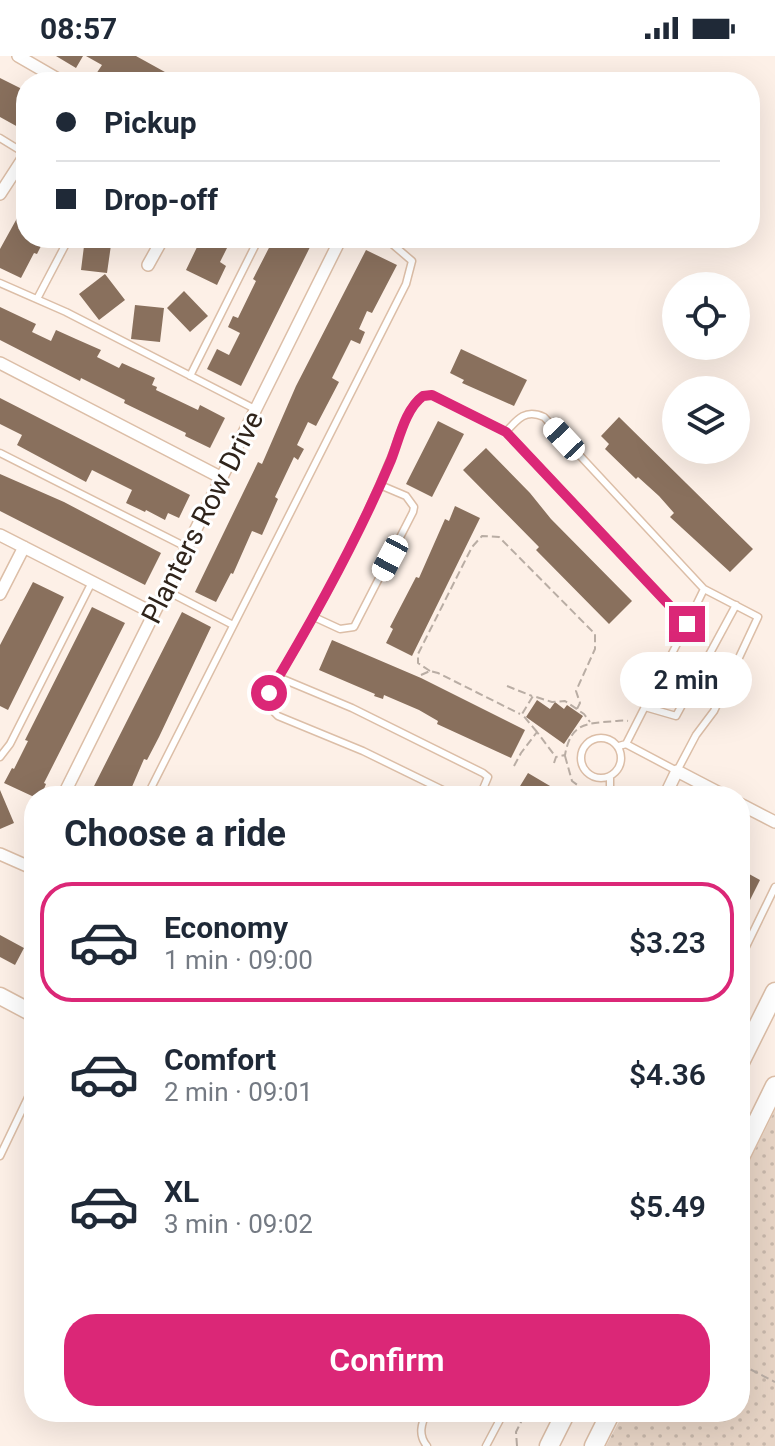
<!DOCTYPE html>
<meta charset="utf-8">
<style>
:root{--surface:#fff;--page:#f6f6f7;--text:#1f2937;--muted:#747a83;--line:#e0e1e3;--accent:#db2777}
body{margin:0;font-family:Roboto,sans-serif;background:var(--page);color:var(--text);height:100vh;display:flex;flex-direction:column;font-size:30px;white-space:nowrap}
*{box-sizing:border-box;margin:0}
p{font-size:26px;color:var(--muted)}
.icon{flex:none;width:44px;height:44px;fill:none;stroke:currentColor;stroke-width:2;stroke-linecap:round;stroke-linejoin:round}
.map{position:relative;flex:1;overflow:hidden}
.side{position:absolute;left:24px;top:730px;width:726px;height:636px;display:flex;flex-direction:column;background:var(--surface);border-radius:32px;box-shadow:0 8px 32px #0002}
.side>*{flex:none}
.hud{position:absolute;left:16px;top:16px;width:744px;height:176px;border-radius:32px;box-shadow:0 8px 32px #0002;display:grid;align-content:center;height:176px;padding:0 40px;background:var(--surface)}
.controls{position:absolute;left:662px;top:216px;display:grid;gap:16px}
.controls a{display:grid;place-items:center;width:88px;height:88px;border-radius:50%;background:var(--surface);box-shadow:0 8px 32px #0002;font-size:40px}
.end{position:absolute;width:36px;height:36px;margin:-18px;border:10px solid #db2777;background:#fff;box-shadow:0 0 0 4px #fff}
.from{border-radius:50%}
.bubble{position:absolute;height:56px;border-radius:28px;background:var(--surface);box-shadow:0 8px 32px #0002;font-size:26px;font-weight:600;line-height:56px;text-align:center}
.car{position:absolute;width:24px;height:48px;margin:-24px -12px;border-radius:10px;box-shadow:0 0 6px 2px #0007;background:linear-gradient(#fff 24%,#345 0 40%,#fff 0 76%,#345 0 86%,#fff 0)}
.hud b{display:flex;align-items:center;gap:28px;height:76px;font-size:30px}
.hud b+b{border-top:2px solid var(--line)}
.hud i{width:20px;height:20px;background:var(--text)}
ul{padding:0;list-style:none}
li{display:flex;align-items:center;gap:24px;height:120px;margin:0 16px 12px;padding:0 24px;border:4px solid transparent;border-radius:32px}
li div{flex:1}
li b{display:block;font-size:30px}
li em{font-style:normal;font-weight:600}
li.on{border-color:var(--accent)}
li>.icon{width:72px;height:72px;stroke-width:1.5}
h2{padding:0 40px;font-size:36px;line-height:96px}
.button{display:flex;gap:16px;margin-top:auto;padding:16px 40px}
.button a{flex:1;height:92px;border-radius:32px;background:var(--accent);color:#fff;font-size:32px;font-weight:600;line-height:92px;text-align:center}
.status{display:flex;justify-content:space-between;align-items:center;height:56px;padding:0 40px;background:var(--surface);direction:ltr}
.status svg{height:22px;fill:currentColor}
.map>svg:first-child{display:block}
.grass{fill:url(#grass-dots)}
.building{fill:#89705d}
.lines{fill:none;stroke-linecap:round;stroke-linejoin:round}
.lane-casing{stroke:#dcbea7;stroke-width:9}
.street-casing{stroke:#dcbea7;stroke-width:14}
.secondary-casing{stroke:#dcbea7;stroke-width:19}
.primary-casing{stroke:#dcbea7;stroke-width:21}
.path{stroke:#b9ada4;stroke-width:2;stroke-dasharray:8 4;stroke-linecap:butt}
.lane{stroke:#fff;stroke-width:6}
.street{stroke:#fff;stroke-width:11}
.secondary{stroke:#fff;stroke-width:16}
.primary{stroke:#fff;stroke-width:18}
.route{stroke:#db2777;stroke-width:10}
.labels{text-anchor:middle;stroke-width:6;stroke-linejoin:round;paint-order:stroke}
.street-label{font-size:28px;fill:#2f241b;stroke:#fff}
</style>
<div class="status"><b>08:57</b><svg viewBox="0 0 49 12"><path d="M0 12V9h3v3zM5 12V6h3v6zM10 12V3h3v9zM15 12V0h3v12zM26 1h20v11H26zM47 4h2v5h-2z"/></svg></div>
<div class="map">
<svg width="775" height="1390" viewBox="0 0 775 1390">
<defs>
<pattern id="grass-dots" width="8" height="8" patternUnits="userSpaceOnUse" patternTransform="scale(2)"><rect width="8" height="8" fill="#e7d4c5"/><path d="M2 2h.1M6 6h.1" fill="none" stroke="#c6b6a9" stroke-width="1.8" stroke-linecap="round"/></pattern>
</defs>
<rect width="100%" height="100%" fill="#fdf0e7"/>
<path class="grass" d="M775 1054V1390H606L624 1356H740V1124Z"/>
<path class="building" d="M56 0H83L76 12Z
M86 0H136L183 26H109L96 18 102 9Z
M0 22 26 35V56L18 71 0 61Z
M26 146V182H45L37 198 34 197 21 222 0 212V193Z
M85 182H112L107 217 81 214Z
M184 182H222L220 186 228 190 220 206 226 210 217 229 186 214 198 189Z
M274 182H308L313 185 241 330 207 313 217 293 229 299 240 277 228 271 233 260 238 262 256 225 253 223Z
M366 194 397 209 372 257 367 255 359 273 365 276 360 288 351 284 332 322 339 326 316 370 308 366 297 389 304 393 298 404 294 401 275 441 278 443 262 479 252 475 233 518 231 517 216 546 195 536 258 406 262 408 296 330Z
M105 218 125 244 99 264 79 238Z
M184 235 208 260 190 276 167 252Z
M135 249 164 252 160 286 131 283Z
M0 251 36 268 32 276 51 285 56 274 76 283 101 294 97 301 119 312 122 307 155 322 152 329 157 331 156 334 198 354 200 349 225 362 210 392 185 380 186 377 124 347 125 344 81 322 80 325 0 284Z
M461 293 527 324 514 350 462 327 464 324 450 317Z
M0 342 190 439 179 462 168 457 165 464 146 454 145 456 126 447 132 434 92 414 86 426 17 389 22 379 0 368Z
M619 361 753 493 730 516 670 461 674 457 659 440 638 421 636 423 605 393 609 388 601 380Z
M438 365 464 378 432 441 406 428Z
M486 392 530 437 551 463 632 545 609 568 536 494 539 491 463 414Z
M0 418 64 446 161 497 145 529 0 455Z
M455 450 480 462 412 600 386 587 393 573 390 571 416 521 419 522 445 463 449 465Z
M33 526 64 541 8 654 0 650V589Z
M92 551 125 567 44 727 46 728 41 740H32L4 727 12 712 14 713 28 685 25 684Z
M182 556 211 571 159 681 147 704 144 703 128 740H89Z
M332 584 421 622 525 674 511 702 437 668 438 665 419 654 384 639 383 643 374 640 375 638 319 614Z
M537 644 550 653 555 646 564 653 567 649 583 660 564 688 526 661Z
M528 717 567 740H514Z
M0 734 14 767 0 773Z
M740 813 760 824 740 864Z
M0 879 24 892 15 909 0 901Z"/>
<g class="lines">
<defs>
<path id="lane" d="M0 82 26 98
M0 227 66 256 255 353
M37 243 69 182
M190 320 259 182
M506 376C518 362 526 353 544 361L704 533 687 568
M0 397 186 491
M165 534 233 569
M314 561 340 573 354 571 413 456 414 451 406 440 380 429
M278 621 352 652 483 717 488 721 480 740
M645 651 676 660 736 549
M581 702a20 20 0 1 1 40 0a20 20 0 1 1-40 0Z
M619 690 626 688 677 715 696 679 714 655 758 561 704 533
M0 701 10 688 92 526
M610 720V740
M147 740 406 228 412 205 391 187 376 182
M455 740 363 695 278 660 271 653 269 637C314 562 357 485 390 404 399 384 405 353 423 340L432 339 506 376 687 568 626 688
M740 903 775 831
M0 1100 34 1029
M427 1356C421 1368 418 1379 427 1390
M486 1390 504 1356"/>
<path id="street" d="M18 0 63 26
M0 138 26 98
M148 209 163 182
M0 307 222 422
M0 479 153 557
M0 538 24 491
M63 740 341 182
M665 740 677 715 725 740
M740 748 775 766
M0 798 34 813
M28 810 34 798"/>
<path id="secondary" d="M0 940 34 958"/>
<path id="primary" d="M740 1006 775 936
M740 1101 775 1030
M549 1390 566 1356
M594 1390 611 1356"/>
</defs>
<use href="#lane" class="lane-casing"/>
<use href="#street" class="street-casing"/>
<use href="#secondary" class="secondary-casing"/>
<use href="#primary" class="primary-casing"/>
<path class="path" d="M430 615 418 607V598L472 491 482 480 499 481 595 578V593L576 635 580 647 577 653
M421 619 430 615 438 617 520 658
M507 630 532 640
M537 676 522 658 533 640 552 646 565 645 584 658 590 666
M565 700 572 725 591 739
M554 707 556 701 565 699C571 665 588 668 615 665 619 665 623 664 628 665
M514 710 521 697 537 676 555 700
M740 1308 775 1326
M517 1390 516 1376 526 1356"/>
<use href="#lane" class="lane"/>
<use href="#street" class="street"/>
<use href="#secondary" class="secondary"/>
<use href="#primary" class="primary"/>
</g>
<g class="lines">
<path class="route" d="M269 637C314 562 357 485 391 404 399 384 405 353 423 340L432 339 506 376 687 568"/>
</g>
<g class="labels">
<g class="street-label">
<text transform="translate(202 461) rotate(-63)" y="10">Planters Row Drive</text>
</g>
</g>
</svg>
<div class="controls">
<a><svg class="icon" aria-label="locate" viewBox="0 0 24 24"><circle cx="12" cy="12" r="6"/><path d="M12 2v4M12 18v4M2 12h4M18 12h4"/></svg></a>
<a><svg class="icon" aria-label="layers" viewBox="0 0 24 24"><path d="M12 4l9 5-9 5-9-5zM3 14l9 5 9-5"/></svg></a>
</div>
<i class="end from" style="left:269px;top:637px"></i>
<i class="end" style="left:687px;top:568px"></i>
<div class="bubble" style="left:620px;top:596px;width:132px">2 min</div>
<i class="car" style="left:564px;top:383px;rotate:317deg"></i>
<i class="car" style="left:390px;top:502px;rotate:208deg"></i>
<div class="hud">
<b><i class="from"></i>Pickup</b>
<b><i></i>Drop-off</b>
</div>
<section class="side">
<h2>Choose a ride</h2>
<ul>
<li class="on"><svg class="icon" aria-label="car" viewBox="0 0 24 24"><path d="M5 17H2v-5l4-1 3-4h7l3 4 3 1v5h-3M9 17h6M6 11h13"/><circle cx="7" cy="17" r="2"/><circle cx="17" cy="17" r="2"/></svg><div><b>Economy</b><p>1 min · 09:00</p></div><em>$3.23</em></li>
<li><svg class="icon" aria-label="car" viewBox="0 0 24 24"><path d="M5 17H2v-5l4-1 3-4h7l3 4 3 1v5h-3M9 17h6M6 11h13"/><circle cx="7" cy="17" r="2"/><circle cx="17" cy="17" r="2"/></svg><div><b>Comfort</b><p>2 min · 09:01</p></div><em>$4.36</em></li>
<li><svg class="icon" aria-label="car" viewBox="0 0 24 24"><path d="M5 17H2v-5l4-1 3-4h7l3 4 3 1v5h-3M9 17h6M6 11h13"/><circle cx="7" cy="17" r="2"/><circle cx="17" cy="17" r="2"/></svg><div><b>XL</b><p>3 min · 09:02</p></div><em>$5.49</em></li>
</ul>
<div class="button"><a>Confirm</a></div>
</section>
</div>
